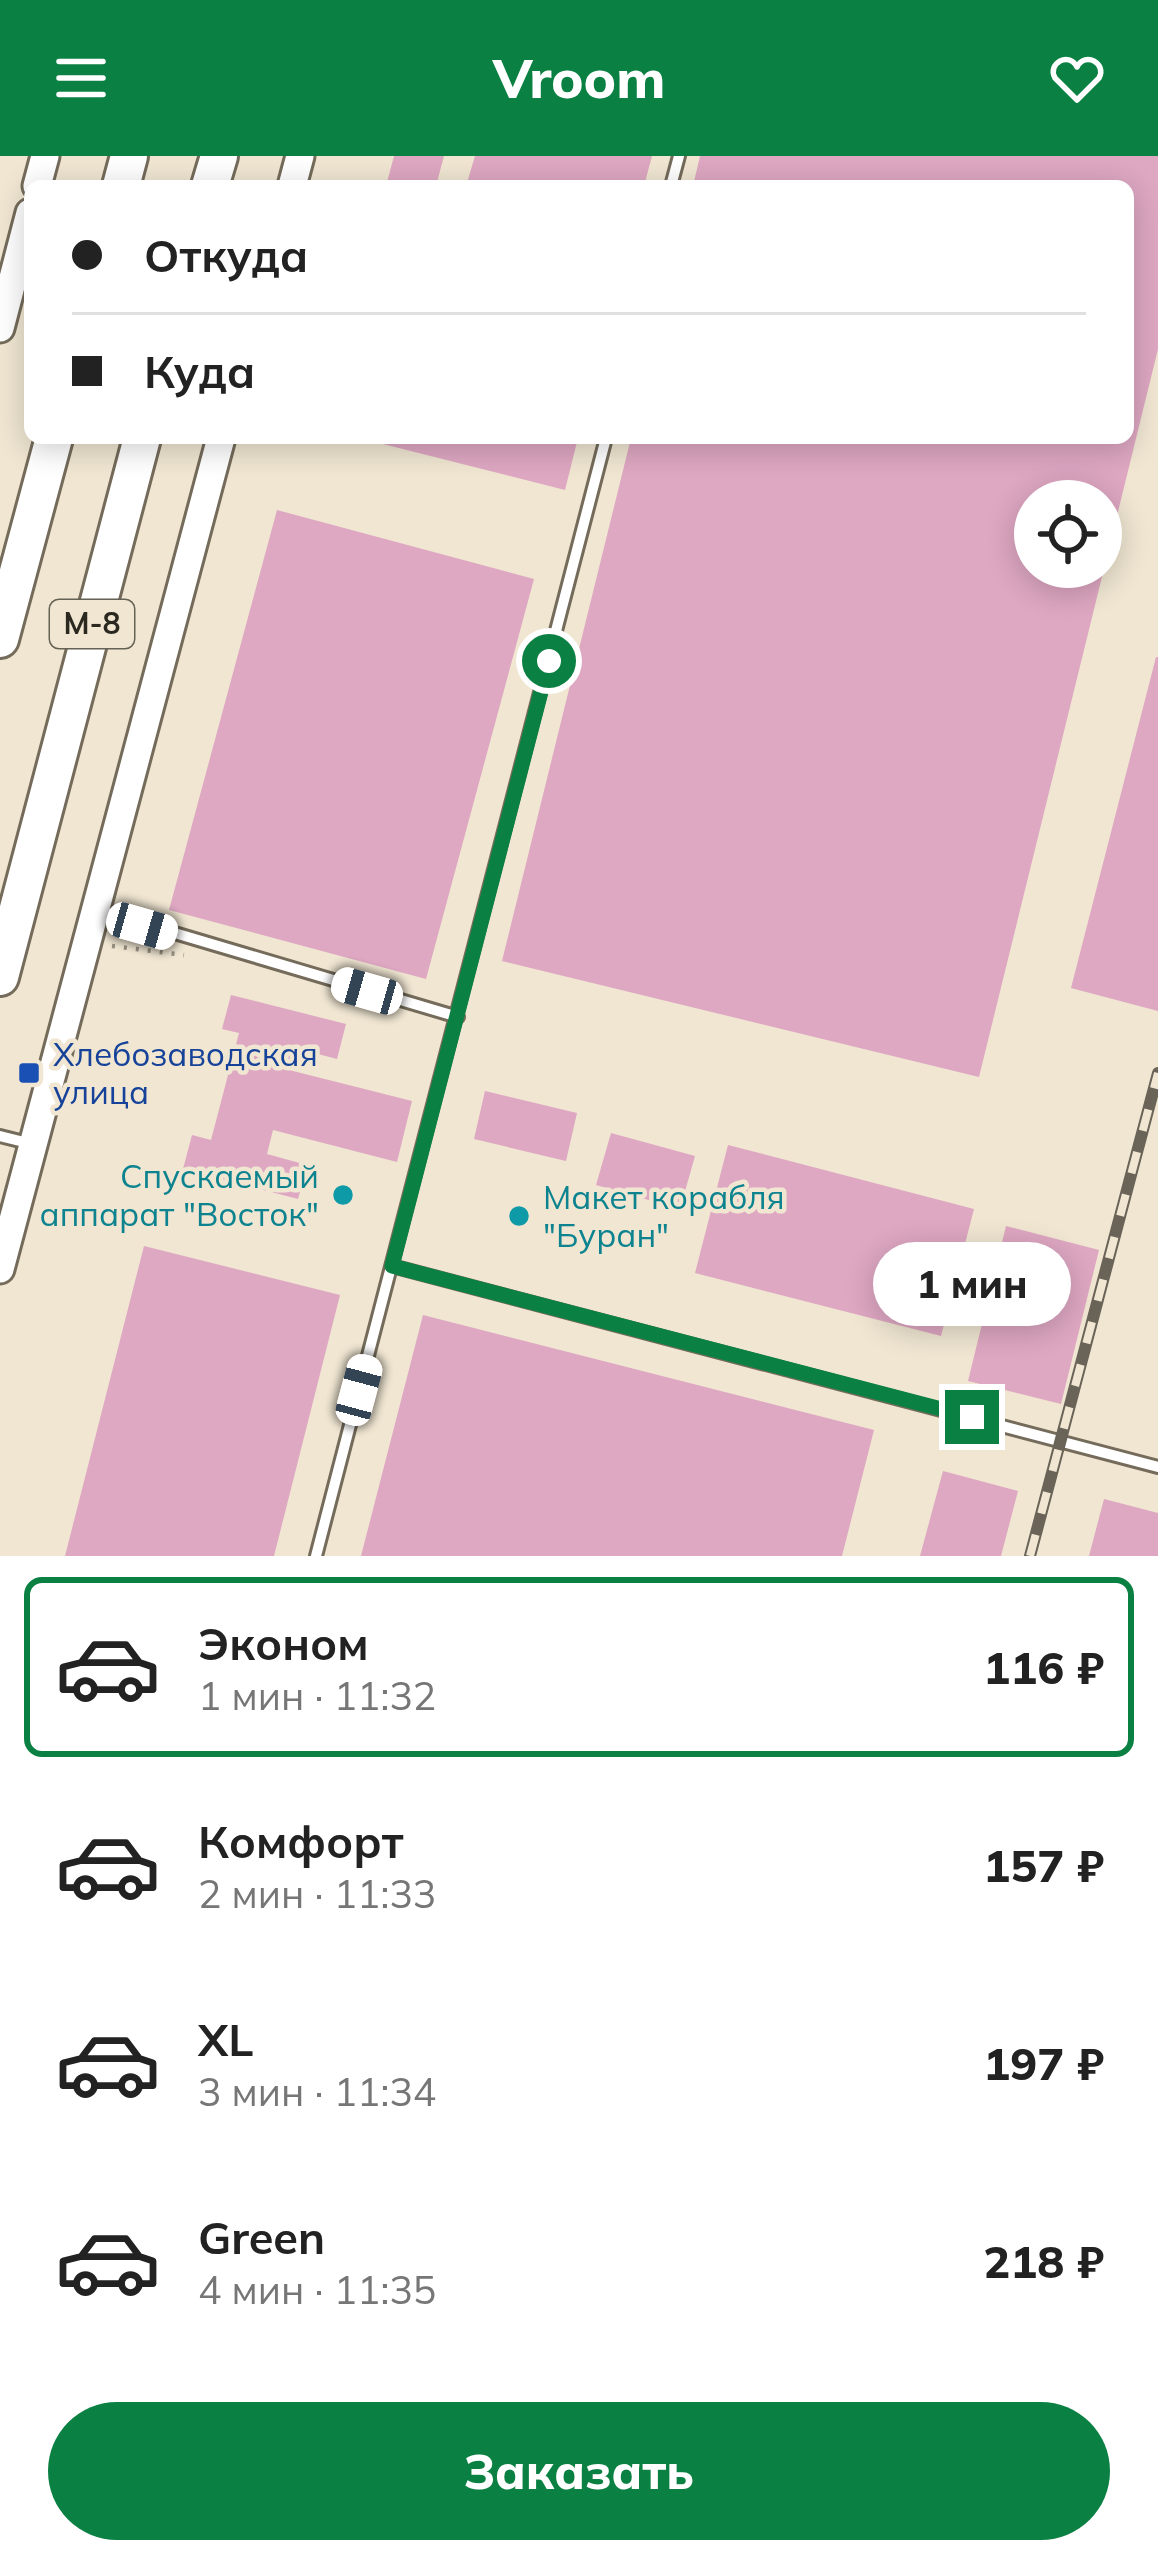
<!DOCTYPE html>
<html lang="ru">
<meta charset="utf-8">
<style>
:root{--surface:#fff;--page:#f6f6f6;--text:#222;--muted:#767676;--line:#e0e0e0;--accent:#0b8043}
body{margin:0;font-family:Mulish,sans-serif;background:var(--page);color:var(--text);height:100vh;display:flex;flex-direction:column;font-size:45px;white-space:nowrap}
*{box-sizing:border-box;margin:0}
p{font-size:39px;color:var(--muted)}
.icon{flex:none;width:66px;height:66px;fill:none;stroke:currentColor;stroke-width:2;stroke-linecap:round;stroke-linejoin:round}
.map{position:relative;height:1400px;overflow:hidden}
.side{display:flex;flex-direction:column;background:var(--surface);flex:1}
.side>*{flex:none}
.hud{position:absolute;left:24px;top:24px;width:1110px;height:264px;border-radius:18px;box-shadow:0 6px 30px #0003;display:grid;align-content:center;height:264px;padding:0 48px;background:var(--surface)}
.tools{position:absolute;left:1014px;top:324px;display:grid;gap:24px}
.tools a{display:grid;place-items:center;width:108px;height:108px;border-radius:50%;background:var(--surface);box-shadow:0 6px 30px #0003;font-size:60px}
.end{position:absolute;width:54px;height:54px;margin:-27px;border:15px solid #0b8043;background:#fff;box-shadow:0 0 0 6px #fff}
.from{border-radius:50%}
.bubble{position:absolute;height:84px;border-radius:42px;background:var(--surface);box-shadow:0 6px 30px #0003;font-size:39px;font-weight:800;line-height:84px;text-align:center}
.car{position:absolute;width:36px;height:72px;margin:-36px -18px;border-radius:15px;box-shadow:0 0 9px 3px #0007;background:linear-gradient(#fff 24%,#345 0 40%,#fff 0 76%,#345 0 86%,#fff 0)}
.hud b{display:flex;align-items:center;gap:42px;height:114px;font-size:45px}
.hud b+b{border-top:3px solid var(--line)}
.hud i{width:30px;height:30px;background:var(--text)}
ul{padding:21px 0 0;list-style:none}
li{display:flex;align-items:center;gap:36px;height:180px;margin:0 24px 18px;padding:0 24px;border:6px solid transparent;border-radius:18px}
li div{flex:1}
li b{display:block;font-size:45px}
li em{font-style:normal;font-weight:800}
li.current{border-color:var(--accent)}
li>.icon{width:108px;height:108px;stroke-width:1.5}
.cta{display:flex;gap:24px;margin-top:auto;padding:24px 48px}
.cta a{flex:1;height:138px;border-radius:72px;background:var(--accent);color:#fff;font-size:48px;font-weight:800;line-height:138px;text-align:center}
header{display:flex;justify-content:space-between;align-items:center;height:156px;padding:0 48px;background:var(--accent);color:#fff;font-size:54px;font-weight:800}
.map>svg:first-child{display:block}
.building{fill:#dea7c2;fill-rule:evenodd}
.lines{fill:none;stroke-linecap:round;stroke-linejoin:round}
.service-casing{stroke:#746b5a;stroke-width:16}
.tertiary-casing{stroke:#746b5a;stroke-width:33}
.trunk-casing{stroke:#746b5a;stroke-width:42}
.path{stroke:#989182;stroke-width:4.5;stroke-dasharray:3 9;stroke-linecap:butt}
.service{stroke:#fff;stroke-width:10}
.tertiary{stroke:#fff;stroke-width:27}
.trunk{stroke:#fff;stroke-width:36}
.rail-casing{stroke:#696358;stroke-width:12}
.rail{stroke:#f0e6d2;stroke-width:8;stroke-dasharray:22;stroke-linecap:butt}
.route{stroke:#0b8043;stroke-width:15}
.transit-dot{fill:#1a4fb4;stroke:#f0e6d2;stroke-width:4.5}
.culture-dot{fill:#0f9aa8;stroke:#f0e6d2;stroke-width:4.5}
.labels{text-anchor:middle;stroke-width:9;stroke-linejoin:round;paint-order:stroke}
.shield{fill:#f0e6d2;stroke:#666155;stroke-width:3}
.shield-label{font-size:30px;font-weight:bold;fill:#2b2820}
.transit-label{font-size:33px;fill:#164399;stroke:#f0e6d2;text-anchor:start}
.culture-label{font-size:33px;fill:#0d838f;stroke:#f0e6d2;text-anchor:end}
</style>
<header><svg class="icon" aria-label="menu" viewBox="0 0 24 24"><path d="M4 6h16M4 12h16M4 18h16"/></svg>Vroom<svg class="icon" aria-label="heart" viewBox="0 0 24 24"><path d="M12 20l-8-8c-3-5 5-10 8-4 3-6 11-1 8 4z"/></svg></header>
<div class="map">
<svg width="1158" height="1400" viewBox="0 0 1158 1400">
<rect width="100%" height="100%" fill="#f0e6d2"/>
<path class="building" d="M394 0H444L436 30H386Z
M475 0H652L644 30H466Z
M700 0H1158V193L979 921 502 805 631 282H1128V30H693ZM1035 345H1101V411H1035Z
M359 282H578L565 334Z
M277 354 534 423 426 823 169 754Z
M1156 501H1158V855L1071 832Z
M231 839 346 868 337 903 295 892 289 914 412 945 397 1006 273 974 267 998 307 1009 298 1043 183 1013 192 979 211 984 239 877 222 873Z
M485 935 577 957 566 1005 474 983Z
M611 977 695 1000 680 1053 596 1029Z
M728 989 974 1053 941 1180 695 1117Z
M1006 1070 1099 1094 1061 1248 968 1225Z
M144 1090 340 1139 274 1400H65Z
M423 1159 874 1274 842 1400H361Z
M943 1315 1018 1335 1001 1400H920Z
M1104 1343 1158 1357V1400H1089Z"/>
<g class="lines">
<defs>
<path id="service" d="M671 30 679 0
M97 754 458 861
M0 980 32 988
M392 1110 1158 1311
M316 1400 606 282"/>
<path id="tertiary" d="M37 30 45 0
M292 30 300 0
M0 172 30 57
M0 1113 221 282"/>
<path id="trunk" d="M121 30 129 0
M210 30 219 0
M0 483 54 282
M0 821 142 282"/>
</defs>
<use href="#service" class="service-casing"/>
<use href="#tertiary" class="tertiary-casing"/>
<use href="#trunk" class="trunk-casing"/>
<path class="path" d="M112 790 184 799"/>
<use href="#service" class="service"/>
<use href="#tertiary" class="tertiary"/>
<use href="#trunk" class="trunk"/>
<defs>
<path id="rail" d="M1030 1400 1158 917"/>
</defs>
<use href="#rail" class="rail-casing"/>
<use href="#rail" class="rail"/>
</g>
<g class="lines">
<path class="route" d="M549 505 392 1110 972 1261"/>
</g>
<rect class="transit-dot" x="17" y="905" width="24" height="24" rx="6"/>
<g class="culture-dot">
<circle cx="343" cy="1039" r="12"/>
<circle cx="519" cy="1060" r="12"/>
</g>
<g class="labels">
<rect class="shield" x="50" y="444" width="84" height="48" rx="9"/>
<g class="shield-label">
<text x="92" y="478">М-8</text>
</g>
<g class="transit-label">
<text x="53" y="910">Хлебозаводская<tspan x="53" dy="38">улица</tspan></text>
</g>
<g class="culture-label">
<text x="319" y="1032">Спускаемый<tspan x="319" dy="38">аппарат "Восток"</tspan></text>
<text x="543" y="1053" text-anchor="start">Макет корабля<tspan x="543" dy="38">"Буран"</tspan></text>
</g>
</g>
</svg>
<div class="tools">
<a><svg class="icon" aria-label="locate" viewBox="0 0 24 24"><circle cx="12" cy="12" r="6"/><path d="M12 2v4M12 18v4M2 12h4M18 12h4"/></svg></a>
</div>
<i class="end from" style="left:549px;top:505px"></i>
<i class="end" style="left:972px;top:1261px"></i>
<div class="bubble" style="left:873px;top:1086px;width:198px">1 мин</div>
<i class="car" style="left:142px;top:770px;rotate:106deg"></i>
<i class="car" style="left:367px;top:835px;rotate:286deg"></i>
<i class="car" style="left:359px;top:1234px;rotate:15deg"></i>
<div class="hud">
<b><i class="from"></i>Откуда</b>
<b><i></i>Куда</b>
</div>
</div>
<section class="side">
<ul>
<li class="current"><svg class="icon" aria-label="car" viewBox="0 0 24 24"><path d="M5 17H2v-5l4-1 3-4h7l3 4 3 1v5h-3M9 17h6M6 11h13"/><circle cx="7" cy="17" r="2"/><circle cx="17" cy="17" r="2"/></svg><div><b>Эконом</b><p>1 мин · 11:32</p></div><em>116 ₽</em></li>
<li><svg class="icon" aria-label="car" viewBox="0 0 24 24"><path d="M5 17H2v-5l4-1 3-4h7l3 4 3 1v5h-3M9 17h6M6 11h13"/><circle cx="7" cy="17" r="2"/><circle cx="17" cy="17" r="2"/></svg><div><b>Комфорт</b><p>2 мин · 11:33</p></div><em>157 ₽</em></li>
<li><svg class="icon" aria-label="car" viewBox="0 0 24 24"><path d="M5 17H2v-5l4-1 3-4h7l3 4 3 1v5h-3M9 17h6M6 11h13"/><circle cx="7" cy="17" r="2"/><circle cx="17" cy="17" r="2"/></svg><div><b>XL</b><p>3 мин · 11:34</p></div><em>197 ₽</em></li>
<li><svg class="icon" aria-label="car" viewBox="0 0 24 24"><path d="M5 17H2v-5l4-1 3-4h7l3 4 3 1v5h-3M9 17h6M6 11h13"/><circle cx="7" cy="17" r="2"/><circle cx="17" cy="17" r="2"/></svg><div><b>Green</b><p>4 мин · 11:35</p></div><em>218 ₽</em></li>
</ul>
<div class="cta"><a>Заказать</a></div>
</section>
